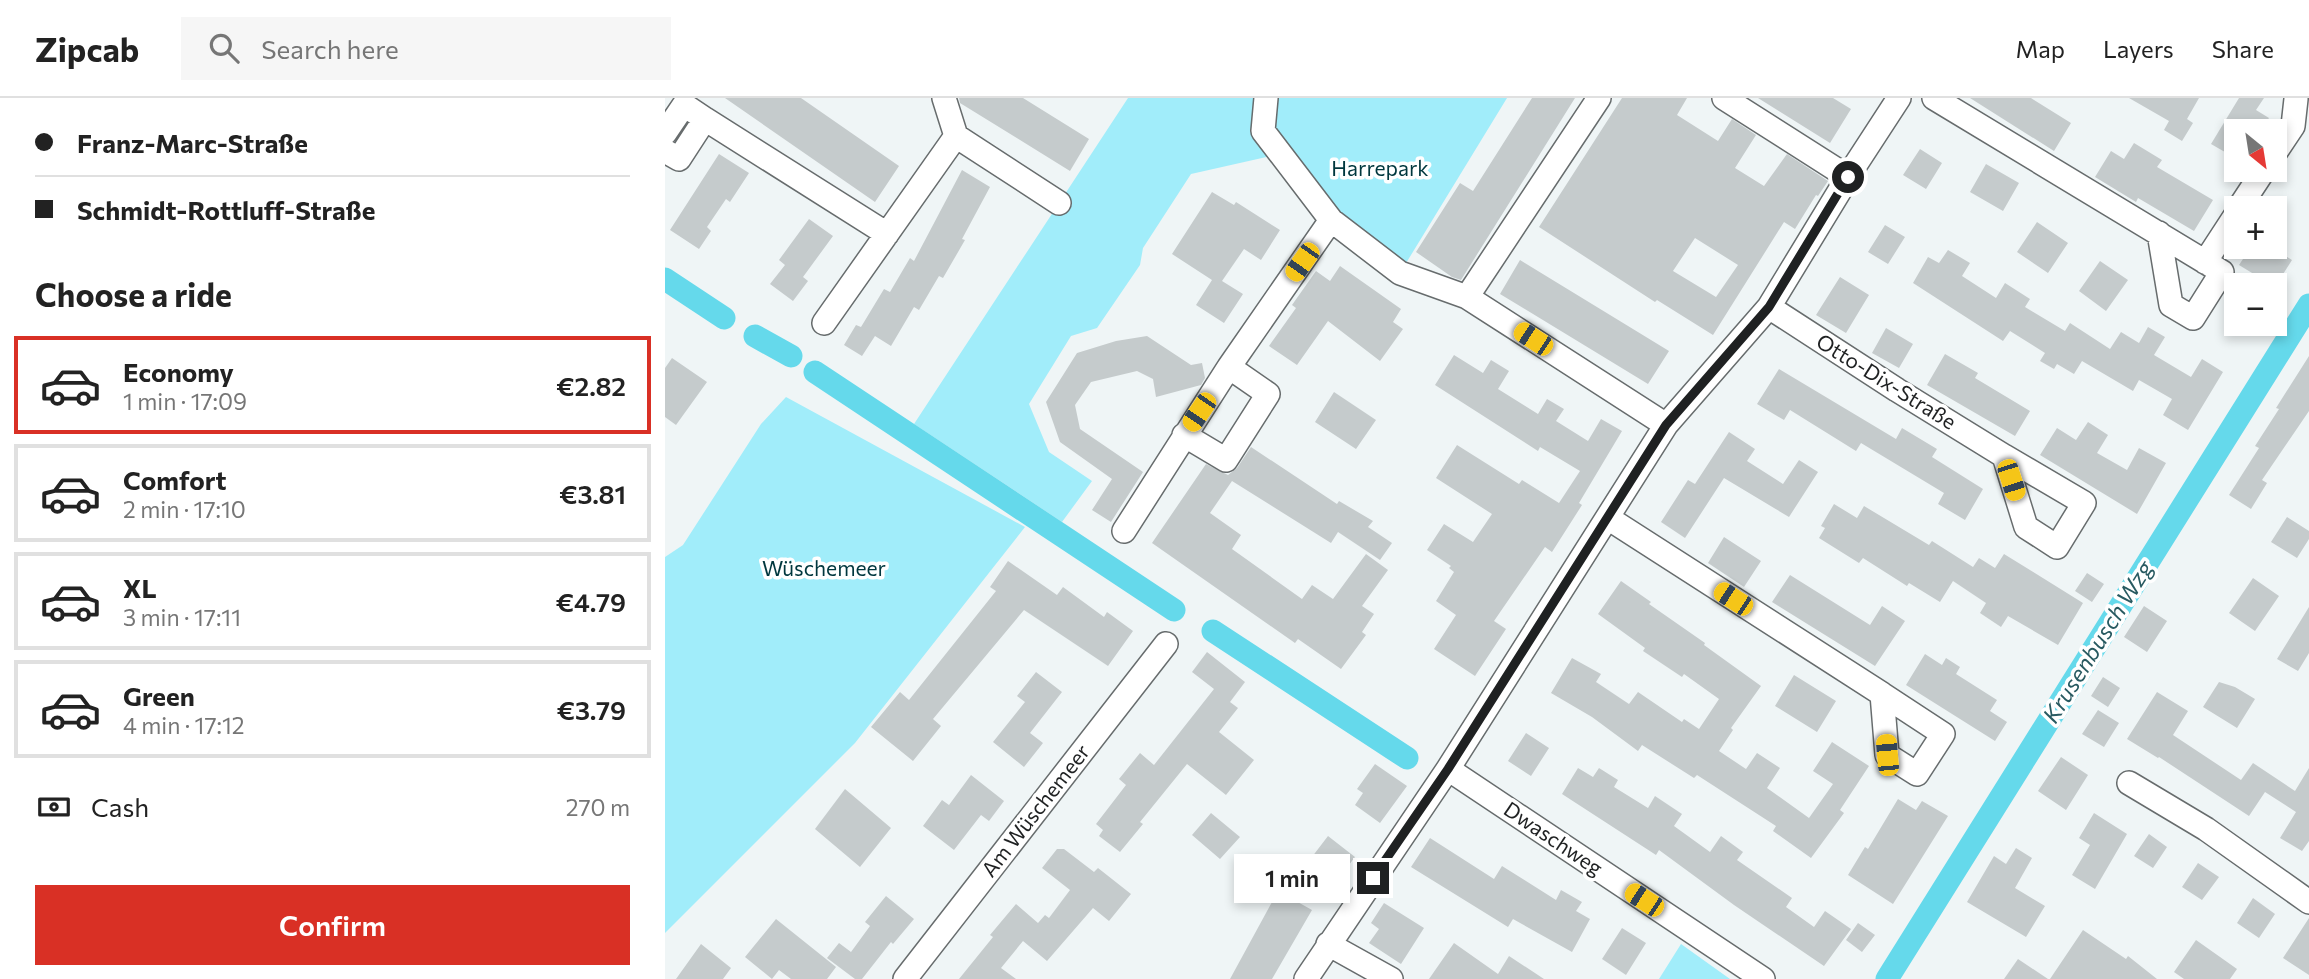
<!DOCTYPE html>
<meta charset="utf-8">
<style>
:root{--surface:#fff;--page:#f6f6f6;--text:#222;--muted:#767676;--line:#e0e0e0;--accent:#d93025}
body{margin:0;font-family:Commissioner,sans-serif;background:var(--page);color:var(--text);height:100vh;display:flex;flex-direction:column;font-size:26px;white-space:nowrap}
*{box-sizing:border-box;margin:0}
p{font-size:23px;color:var(--muted)}
.icon{flex:none;width:38px;height:38px;fill:none;stroke:currentColor;stroke-width:2;stroke-linecap:round;stroke-linejoin:round}
.map{position:relative;flex:1;overflow:hidden}
.drawer{display:flex;flex-direction:column;background:var(--surface);width:665px}
.drawer>*{flex:none}
.top-card{display:grid;align-content:center;height:154px;padding:0 35px;background:var(--surface)}
.needle{width:46px;rotate:150deg}
.controls{position:absolute;left:1559px;top:21px;display:grid;gap:14px}
.controls a{display:grid;place-items:center;width:63px;height:63px;border-radius:0px;background:var(--surface);box-shadow:0 4px 10px #0003;font-size:35px}
.end{position:absolute;width:32px;height:32px;margin:-16px;border:9px solid #1f2122;background:#fff;box-shadow:0 0 0 4px #fff}
.from{border-radius:50%}
.bubble{position:absolute;height:49px;border-radius:0px;background:var(--surface);box-shadow:0 4px 10px #0003;font-size:23px;font-weight:600;line-height:49px;text-align:center}
.car{position:absolute;width:21px;height:42px;margin:-21px -10px;border-radius:9px;box-shadow:0 0 5px 2px #0007;background:linear-gradient(#f5c518 24%,#345 0 40%,#f5c518 0 76%,#345 0 86%,#f5c518 0)}
.top-card b{display:flex;align-items:center;gap:24px;height:66px;font-size:26px}
.top-card b+b{border-top:2px solid var(--line)}
.top-card i{width:18px;height:18px;background:var(--text)}
ul{padding:0;list-style:none}
li{display:flex;align-items:center;gap:21px;height:98px;margin:0 14px 10px;padding:0 21px;border:4px solid var(--line);border-radius:0px}
li div{flex:1}
li b{display:block;font-size:26px}
li em{font-style:normal;font-weight:600}
li.current{border-color:var(--accent)}
li>.icon{width:63px;height:63px;stroke-width:1.5}
h2{padding:0 35px;font-size:32px;line-height:84px}
.pay{display:flex;align-items:center;gap:18px;height:77px;padding:0 35px;font-size:26px}
.pay p{margin-inline-start:auto}
.cta{display:flex;gap:14px;margin-top:auto;padding:14px 35px}
.cta a{flex:1;height:80px;border-radius:0px;background:var(--accent);color:#fff;font-size:28px;font-weight:600;line-height:80px;text-align:center}
header{display:flex;align-items:center;gap:42px;box-sizing:border-box;height:98px;padding:0 35px;background:var(--surface);border-bottom:2px solid var(--line)}
header strong{font-size:33px}
nav{display:flex;gap:38px;margin-inline-start:auto;font-size:24px}
.search{width:490px;height:63px;background:var(--page);display:flex;align-items:center;gap:18px;box-sizing:border-box;padding:0 24px;border-radius:0px;color:var(--muted);font-size:26px}
main{display:flex;flex:1;min-height:0}
.map>svg:first-child{display:block}
.green{fill:#a1edfa}
.lines{fill:none;stroke-linecap:round;stroke-linejoin:round}
.canal{stroke:#65d9eb;stroke-width:23}
.building{fill:#c5cbcc;fill-rule:evenodd}
.street-casing{stroke:#676c6d;stroke-width:26}
.street{stroke:#fff;stroke-width:23}
.route{stroke:#1f2122;stroke-width:9}
.labels{text-anchor:middle;stroke-width:7;stroke-linejoin:round;paint-order:stroke}
.park-label{font-size:21px;fill:#00373e;stroke:#fff}
.street-label{font-size:21px;fill:#1f2122;stroke:#fff}
.water-label{font-size:23px;font-style:italic;fill:#285a61;stroke:#fff}
</style>
<header>
<strong>Zipcab</strong>
<div class="search"><svg class="icon" aria-label="search" viewBox="0 0 24 24"><circle cx="10" cy="10" r="6"/><path d="M15 15l6 6"/></svg>Search here</div>
<nav><a>Map</a><a>Layers</a><a>Share</a></nav>
</header>
<main>
<section class="drawer">
<div class="top-card">
<b><i class="from"></i>Franz-Marc-Straße</b>
<b><i></i>Schmidt-Rottluff-Straße</b>
</div>
<h2>Choose a ride</h2>
<ul>
<li class="current"><svg class="icon" aria-label="car" viewBox="0 0 24 24"><path d="M5 17H2v-5l4-1 3-4h7l3 4 3 1v5h-3M9 17h6M6 11h13"/><circle cx="7" cy="17" r="2"/><circle cx="17" cy="17" r="2"/></svg><div><b>Economy</b><p>1 min · 17:09</p></div><em>€2.82</em></li>
<li><svg class="icon" aria-label="car" viewBox="0 0 24 24"><path d="M5 17H2v-5l4-1 3-4h7l3 4 3 1v5h-3M9 17h6M6 11h13"/><circle cx="7" cy="17" r="2"/><circle cx="17" cy="17" r="2"/></svg><div><b>Comfort</b><p>2 min · 17:10</p></div><em>€3.81</em></li>
<li><svg class="icon" aria-label="car" viewBox="0 0 24 24"><path d="M5 17H2v-5l4-1 3-4h7l3 4 3 1v5h-3M9 17h6M6 11h13"/><circle cx="7" cy="17" r="2"/><circle cx="17" cy="17" r="2"/></svg><div><b>XL</b><p>3 min · 17:11</p></div><em>€4.79</em></li>
<li><svg class="icon" aria-label="car" viewBox="0 0 24 24"><path d="M5 17H2v-5l4-1 3-4h7l3 4 3 1v5h-3M9 17h6M6 11h13"/><circle cx="7" cy="17" r="2"/><circle cx="17" cy="17" r="2"/></svg><div><b>Green</b><p>4 min · 17:12</p></div><em>€3.79</em></li>
</ul>
<div class="pay"><svg class="icon" aria-label="cash" viewBox="0 0 24 24"><path d="M3 7h18v10H3z"/><circle cx="12" cy="12" r="2"/></svg>Cash<p>270 m</p></div>
<div class="cta"><a>Confirm</a></div>
</section>
<div class="map">
<svg width="1644" height="881" viewBox="0 0 1644 881">
<rect width="100%" height="100%" fill="#eff5f6"/>
<path class="green" d="M463 0H842L735 175 615 56 526 76 478 150 475 167 432 230 406 238 364 306 384 354 427 383 397 424 249 326Z
M121 299 360 429 190 645 0 835V459L18 447 96 326Z
M1016 846 1065 881H994Z"/>
<g class="lines">
<path class="canal" d="M0 181 59 220
M90 238 126 258
M150 274 509 512
M548 533 742 660
M1222 881 1644 207"/>
</g>
<path class="building" d="M60 0H136L234 68 210 104Z
M294 0H358L424 41 405 73 295 5Z
M867 0H910L796 182 787 179 751 154 795 85 808 93Z
M957 0H1022L1012 17 1053 43 1067 21 1091 37 1070 70 1099 88 1122 56 1163 83 1153 98 1151 97 1130 131 1119 124 1048 237 992 202 990 204 874 129ZM1030 140 1073 167 1051 199 1008 173Z
M1093 0H1168L1186 11 1165 45Z
M1305 0H1366L1406 25 1389 53Z
M1464 0H1534L1522 21 1528 25 1517 43 1499 32 1504 23Z
M1574 0H1599L1591 12 1604 20 1595 33H1572V61L1546 46Z
M1469 45 1497 62 1492 69 1548 102 1529 133 1473 100 1471 104 1430 79 1446 53 1459 61Z
M1255 51 1277 65 1261 91 1238 77Z
M54 56 84 75 65 104 61 101 42 129 46 133 34 151 5 132Z
M1321 66 1354 85 1338 113 1305 94Z
M297 72 325 89 297 141 300 142 278 180 274 178 254 212 249 209 226 248 210 238 197 258 179 247 191 227 196 229 219 191 225 194 245 160 249 163Z
M547 94 569 107 571 104 615 132 596 162 579 151 557 183 578 196 559 225 531 207 547 182 507 156Z
M144 121 168 138 138 179 143 183 128 203 105 186 120 167 114 162Z
M1372 124 1403 145 1383 175 1352 154Z
M1220 127 1240 139 1223 166 1203 154Z
M1586 149H1606L1627 162 1610 189 1574 167Z
M1283 152 1305 165 1297 178 1331 200 1340 185 1365 201 1360 209 1400 233 1405 225 1445 251 1456 234 1474 245 1483 229 1500 239 1489 257 1526 279 1537 261 1558 274 1523 332 1498 317 1507 301 1474 282 1468 293 1417 263 1409 276 1392 266 1389 271 1375 263 1380 255 1345 233 1338 243 1248 185 1263 159 1274 165Z
M855 162 1004 253 983 286 835 196Z
M1435 163 1463 182 1441 213 1414 193Z
M675 168 736 211 728 224 738 231 715 263 663 223 632 267 604 248 631 210 627 207 651 173 665 183Z
M1175 179 1204 197 1181 235 1151 217Z
M1221 230 1248 246 1234 270 1207 255Z
M482 238 526 267 537 265 540 280 536 287 491 299 488 281 472 273 426 284 410 307 415 331 478 374 446 424 427 412 447 381 395 344 381 304 412 255 451 243Z
M1280 256 1313 275 1310 280 1365 313 1350 338 1262 287Z
M789 257 818 275 826 262 844 273 833 291 873 316 882 301 899 311 891 323 923 343 936 321 957 333 914 405 917 407 887 454 880 449 829 523 841 531 810 578 769 551 791 517 771 503 789 474 784 470 786 468 762 452 779 426 808 444 827 416 771 380 792 347 854 386 857 382 894 405 915 373 875 349 873 353 770 287Z
M1644 258V313L1597 382 1602 385 1586 411 1564 397 1594 350 1590 348 1614 311 1611 310Z
M7 260 42 284 11 327 0 319V270Z
M1114 271 1231 341 1237 330 1272 351 1267 359 1318 391 1300 422 1273 406 1279 395 1196 345 1191 353 1125 312 1119 322 1092 306Z
M669 294 711 322 691 351 650 324Z
M1423 324 1443 337 1432 355 1462 372 1474 350 1501 365 1472 416 1375 357 1392 330 1411 342Z
M1064 334 1090 351 1082 363 1118 386 1134 362 1153 374 1124 419 1059 380 1020 440 996 424 1023 382 1030 386Z
M586 349 672 406 674 403 708 423 703 429 727 445 715 462 673 434 666 445 567 383 545 415 576 437 567 451 637 501 647 487 668 501 701 456 723 472 697 508 709 516 697 534 701 537 676 571 633 541 630 545 487 445 541 366 563 377 572 370Z
M1169 406 1192 420 1199 408 1264 447 1267 443 1308 469 1314 460 1330 470 1339 456 1418 505 1393 547 1343 518 1336 529 1315 515 1321 505 1288 483 1275 504 1244 485 1242 488 1198 460 1194 465 1154 440 1160 430 1156 428Z
M1622 419 1644 433V441L1632 460 1606 444Z
M1059 439 1096 463 1079 489 1043 465Z
M343 463 392 497 398 489 439 519 442 514 468 533 443 568 359 512 268 621 276 628 248 663 206 629 235 594 244 602 331 493 325 489Z
M1422 475 1439 486 1427 504 1410 493Z
M1125 477 1205 527 1217 508 1240 523 1210 568 1107 504Z
M1588 480 1614 498 1590 533 1564 515Z
M956 483 986 504 984 506 1040 545 1039 547 1096 588 1066 630 1068 632 1054 653 1081 671 1092 655 1115 670 1102 690 1144 720 1168 686 1148 673 1167 644 1204 668 1175 712 1179 715 1146 760 1108 733 1111 728 1032 677 1029 680 977 647 973 653 927 619 886 595 907 560 936 576 931 584 964 606 973 594 1017 624 1019 621 1034 631 1054 601 1019 576 1017 579 978 553 980 550 933 516Z
M1479 508 1502 523 1482 554 1459 539Z
M1644 509V555L1633 573 1612 561Z
M542 554 580 584 565 604 573 610 554 634 589 662 561 697 522 666 475 724 478 726 455 754 434 738 438 732 431 726 461 687 454 681 475 655 489 667 549 591 527 574Z
M1260 556 1277 567 1281 560 1295 569 1291 576 1332 602 1325 613 1342 624 1330 643 1241 587Z
M371 574 397 594 365 635 378 645 359 669 328 644 360 604 352 598Z
M1129 577 1171 603 1152 634 1110 608Z
M1438 579 1455 590 1443 609 1426 598Z
M1554 584 1570 589 1590 601 1572 630 1538 609Z
M1492 594 1523 613 1508 637 1576 682 1588 665 1630 693 1644 670V743L1637 753 1615 740 1631 714 1600 694 1584 718 1494 659 1493 660 1462 641Z
M1433 612 1454 625 1439 649 1417 636Z
M861 635 884 650 866 678 843 663Z
M1396 659 1423 677 1401 712 1373 693Z
M710 666 742 688 715 725 690 707 698 695 692 691Z
M913 670 928 679 934 670 953 682 949 689 983 710 990 698 1017 716 1009 728 1045 754 1056 738 1078 754 1072 762 1127 800 1121 809 1149 829 1160 813 1186 831 1159 868 1069 807 994 752 991 757 897 696Z
M306 677 339 703 324 723 316 717 289 752 258 728 277 702 284 707Z
M180 691 226 730 195 769 150 731Z
M1233 701 1251 712 1257 703 1283 718 1228 806 1183 777 1200 749 1203 751Z
M546 715 575 739 555 761 527 737Z
M1429 715 1462 736 1430 791 1407 777 1425 747 1414 740Z
M1484 736 1502 749 1488 770 1469 758Z
M663 738 690 759 664 793 637 772Z
M765 740 829 781 837 768 891 802 896 792 917 804 911 813 925 821 907 854 848 821 843 829 746 769Z
M1351 750 1367 760 1350 790 1380 808 1361 839 1302 804 1329 758 1341 766Z
M392 751H399L429 774 433 770 466 796 444 823 428 810 382 863 358 843 336 870 351 881H294L328 839 325 837 351 806 373 825 380 817 384 820 405 792 377 770Z
M1533 765 1554 779 1537 802 1517 789Z
M613 793 647 812 607 881H565Z
M221 798 249 821 228 846 226 844 197 881H190L162 860 174 845 186 854 205 828 200 824Z
M1588 800 1610 816 1594 840 1572 825Z
M719 805 759 830 736 866 704 845 714 831 706 825Z
M1644 820V877L1618 860Z
M111 821 171 869 162 881H126L114 872 107 881 80 859Z
M1193 825 1210 837 1197 854 1181 842Z
M957 830 981 845 961 877 937 861Z
M1418 832 1461 861 1463 858 1492 881H1385Z
M1531 842 1572 871 1565 881H1519L1509 874Z
M789 845 833 876 844 858 879 881H764Z
M36 846 66 870 58 881H11Z
M1353 861 1383 881H1339Z"/>
<g class="lines">
<defs>
<path id="street" d="M601 0 598 33 666 122 735 175 802 199 1001 327
M1059 0 1183 79
M1269 0 1557 174 1528 220 1506 207 1494 135
M40 21 222 136
M0 35 19 7 40 21 14 61 0 53
M291 38 394 105
M1610 55 1628 28 1631 1
M1574 110 1599 72
M1540 164 1572 115
M802 199 934 0
M1104 209 1232 292 1339 358 1361 429 1392 449 1419 405 1339 358
M159 225 291 38 279 0
M519 337 561 362 603 296 564 269
M943 420 1217 596 1222 657 1252 676 1278 636 1217 596
M459 433 564 269 666 122
M783 671 1098 881
M1464 685 1541 731 1644 804
M663 846 726 881
M240 881 501 546
M641 881 783 671 1001 327 1104 209 1191 66 1234 0"/>
</defs>
<use href="#street" class="street-casing"/>
<use href="#street" class="street"/>
</g>
<g class="lines">
<path class="route" d="M708 780 783 671 1001 327 1104 209 1183 79"/>
</g>
<g class="labels">
<g class="park-label">
<text x="715" y="78">Harrepark</text>
<text x="159" y="478">Wüschemeer</text>
</g>
<g class="street-label">
<text transform="translate(1221 284) rotate(32)" y="7">Otto-Dix-Straße</text>
<text transform="translate(371 713) rotate(-52)" y="7">Am Wüschemeer</text>
<text transform="translate(888 741) rotate(34)" y="7">Dwaschweg</text>
</g>
<g class="water-label">
<text transform="translate(1433 544) rotate(-58)" y="8">Krusenbusch Wzg</text>
</g>
</g>
</svg>
<div class="controls">
<a><svg class="needle" viewBox="-14 -14 28 28"><path d="M0-13l5 13h-10z" fill="#e53935"/><path d="M0 13l5-13h-10z" fill="#767676"/></svg></a>
<a>+</a>
<a>−</a>
</div>
<i class="end from" style="left:1183px;top:79px"></i>
<i class="end" style="left:708px;top:780px"></i>
<div class="bubble" style="left:569px;top:756px;width:116px">1 min</div>
<i class="car" style="left:637px;top:164px;rotate:215deg"></i>
<i class="car" style="left:868px;top:241px;rotate:303deg"></i>
<i class="car" style="left:534px;top:314px;rotate:214deg"></i>
<i class="car" style="left:1346px;top:382px;rotate:162deg"></i>
<i class="car" style="left:1068px;top:501px;rotate:303deg"></i>
<i class="car" style="left:1222px;top:657px;rotate:355deg"></i>
<i class="car" style="left:979px;top:802px;rotate:303deg"></i>
</div>
</main>
